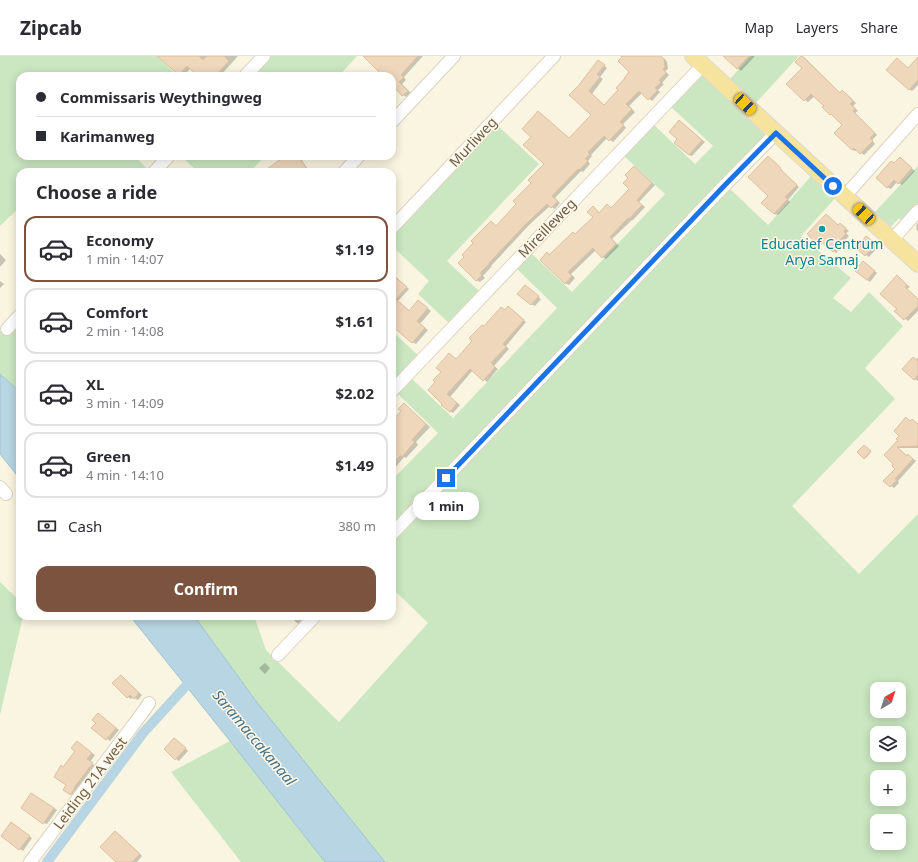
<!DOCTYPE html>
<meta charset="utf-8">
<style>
:root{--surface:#fff;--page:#f7f7f7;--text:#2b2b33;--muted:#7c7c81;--line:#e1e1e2;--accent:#7c533f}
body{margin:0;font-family:"Noto Sans",sans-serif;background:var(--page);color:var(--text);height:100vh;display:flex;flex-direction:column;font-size:15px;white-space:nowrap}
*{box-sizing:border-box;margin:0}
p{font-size:13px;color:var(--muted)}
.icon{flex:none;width:22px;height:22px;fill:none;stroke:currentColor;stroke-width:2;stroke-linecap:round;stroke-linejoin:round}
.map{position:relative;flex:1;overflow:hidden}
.details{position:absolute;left:16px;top:112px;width:380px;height:452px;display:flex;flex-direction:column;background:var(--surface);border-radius:12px;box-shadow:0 2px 10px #0003}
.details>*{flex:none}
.guide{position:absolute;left:16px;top:16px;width:380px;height:88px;border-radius:12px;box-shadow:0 2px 10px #0003;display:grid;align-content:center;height:88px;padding:0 20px;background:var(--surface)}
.needle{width:26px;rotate:39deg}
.tools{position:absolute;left:870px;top:626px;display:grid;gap:8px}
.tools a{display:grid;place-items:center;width:36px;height:36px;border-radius:8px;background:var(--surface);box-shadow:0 2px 10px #0003;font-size:20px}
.end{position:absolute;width:18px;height:18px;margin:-9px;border:5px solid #1a73e8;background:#fff;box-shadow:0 0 0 2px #fff}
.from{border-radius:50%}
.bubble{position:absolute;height:28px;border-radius:12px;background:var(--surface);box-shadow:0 2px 10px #0003;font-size:13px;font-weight:700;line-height:28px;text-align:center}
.car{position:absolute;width:12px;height:24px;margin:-12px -6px;border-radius:5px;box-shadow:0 0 3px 1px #0007;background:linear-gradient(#f5c518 24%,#345 0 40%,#f5c518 0 76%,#345 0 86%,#f5c518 0)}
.guide b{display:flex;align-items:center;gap:14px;height:38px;font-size:15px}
.guide b+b{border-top:1px solid var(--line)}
.guide i{width:10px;height:10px;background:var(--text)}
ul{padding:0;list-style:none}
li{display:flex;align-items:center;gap:12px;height:66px;margin:0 8px 6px;padding:0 12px;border:2px solid var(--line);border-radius:12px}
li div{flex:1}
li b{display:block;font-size:15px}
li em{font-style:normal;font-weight:700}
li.active{border-color:var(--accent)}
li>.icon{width:36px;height:36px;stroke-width:1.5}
h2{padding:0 20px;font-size:18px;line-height:48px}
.pay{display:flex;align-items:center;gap:10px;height:44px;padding:0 20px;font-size:15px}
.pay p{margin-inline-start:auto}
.button{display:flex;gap:8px;margin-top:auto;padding:8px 20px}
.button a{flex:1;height:46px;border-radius:12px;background:var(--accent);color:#fff;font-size:16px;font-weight:700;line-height:46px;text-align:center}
header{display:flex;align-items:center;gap:24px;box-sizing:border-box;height:56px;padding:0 20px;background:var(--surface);border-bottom:1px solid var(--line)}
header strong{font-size:19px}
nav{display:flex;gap:22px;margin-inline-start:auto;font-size:14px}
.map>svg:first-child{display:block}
.green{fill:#cae7c1;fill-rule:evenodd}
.water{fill:#b7d5e2;stroke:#9ec3d3}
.shadow{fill:#0003}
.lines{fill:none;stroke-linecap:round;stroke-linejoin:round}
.canal{stroke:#b7d5e2;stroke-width:10}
.building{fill:#eed7bb;stroke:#e0c09c}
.minor-casing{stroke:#ded2be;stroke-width:14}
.major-casing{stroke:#ddd8d4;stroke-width:18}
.minor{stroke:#fff;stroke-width:12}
.major{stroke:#f6e39d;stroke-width:16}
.route{stroke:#1a73e8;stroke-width:5}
.culture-dot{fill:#0f9aa8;stroke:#fef8e7;stroke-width:1.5}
.labels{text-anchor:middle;stroke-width:3;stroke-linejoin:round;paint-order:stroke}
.street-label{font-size:14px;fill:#705d4a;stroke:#fef8e7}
.culture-label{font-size:14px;fill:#0d838f;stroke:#fef8e7}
.water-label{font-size:15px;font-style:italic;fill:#487489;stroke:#fef8e7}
</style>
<header>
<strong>Zipcab</strong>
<nav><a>Map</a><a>Layers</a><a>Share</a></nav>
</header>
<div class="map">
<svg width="918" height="806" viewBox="0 0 918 806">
<rect width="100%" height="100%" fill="#faf5e1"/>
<path class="green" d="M0 0H159L158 1 178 20H20V100H134L151 116H20V151L0 170Z
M268 0H357L339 20H250Z
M751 0H799L754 49 728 25Z
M704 18 768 77 392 474V424L438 377 397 337 411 322 453 362 557 252 515 211 530 196 572 236 665 138 623 99 653 68 695 108 713 90 670 50 700 19Z
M497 69 539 108 447 205 480 236 450 268 418 238 429 225 392 190V179Z
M181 100H265L250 116H198Z
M918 110V157L906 169 899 162 888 174 872 159Z
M813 118 837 140 801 180 851 222 833 242 851 256 869 236 903 270 865 312 895 343 792 450 859 518 918 458V806H385L256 645 194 560H254L266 594 339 666 428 567 392 532V482L727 130 768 169ZM877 633H899V655H877ZM877 677H899V699H877ZM877 721H899V743H877ZM877 765H899V787H877Z
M20 264V336L0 318V276L3 273Z
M392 275 420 301 392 329Z
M0 526 20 545V560H23L0 659Z
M230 685 325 806H241L171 716Z"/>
<path class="water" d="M0 318 20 336V423L0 398Z
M130 560H194L256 645 385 806H325L230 685Z"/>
<path class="shadow" d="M164 0H238L221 19 222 20H199L191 12 183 20H182L162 3Z
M364 0H423L404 21 406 24 402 28 411 37 406 41 403 39 392 28V20H384Z
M620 0 661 1 665 3 667 6 668 13 665 15 669 19 662 27 664 28 658 34 660 36 652 45 642 37 629 50 635 56 623 68 626 72 613 86 607 82 591 99 592 100 588 105 590 108 583 116 581 115 555 142 560 147 555 153 550 150 529 169 491 210H492L483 220 485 222 480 226 476 224 465 201 491 166 496 170 518 148 546 108 532 81 538 56 570 83 592 59 571 39 601 7 607 12 600 21 603 23 592 38 605 50 620 34 630 16 623 2Z
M725 0H755L741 15 737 12Z
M802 1 805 2 840 37 842 35 846 37 856 47 853 50 858 55 855 57 877 79 872 84 875 88 864 99 857 94 856 95 852 94 844 69 823 51 825 50 815 40 808 46 805 44 788 28 803 12Z
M918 3V29L912 35 909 33V13Z
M679 65 705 86 692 100 689 99 679 83Z
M287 100H299L310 116H265Z
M900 102 915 115 902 129 897 126 891 133 887 131 894 108Z
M771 103 783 115V116L799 131 788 144 790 146 778 159 774 158 769 140Z
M187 113 190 115 191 116H184Z
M637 113 655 129 639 146 645 151 633 164H632L612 183 619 190 606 203 603 201 596 194 571 218 575 222 569 229 565 227 547 198 550 199 576 179 594 161 593 151 600 157 608 150 612 153 630 132Z
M826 159 829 161 838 170 840 168 849 175 846 177 849 180 838 191 840 193 836 197 824 186 821 189 818 187Z
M918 167V175L916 173 917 172 916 170Z
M869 183 878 191 869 201 857 192Z
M0 198 6 204 0 211Z
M867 208 877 217 870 226 867 224Z
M392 218 409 233 398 245 410 255 419 245 431 255 420 268 428 274 416 288 412 286 392 262Z
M900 223 910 231 907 233 918 243V255L908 265 896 255 898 252Z
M0 225 4 228 0 232Z
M525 230 541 243 535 250 531 248Z
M511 253 526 266 506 290 509 293 494 310 498 313 487 326 473 314 450 341 460 349 453 357 450 355 443 349 456 304 484 271 505 255Z
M918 301V325L914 323 916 304Z
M408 351 430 371 416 386 418 389 406 402 404 401 393 414 392 366Z
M911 366 918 368V392H898L908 401V400L912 402 916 405 898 425 899 427 894 432 884 425 896 413 895 408 885 399 899 383Z
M865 391 871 396 866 402H864Z
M290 560H309L301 569 297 567Z
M265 607 270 612 265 618 259 612Z
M121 620 124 622 142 639 138 644 133 641 131 643 128 641Z
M101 660 119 674 110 685 93 672Z
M178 685 188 695 179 705 176 703Z
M80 688 95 699 90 706 95 710 74 740 64 733 67 729 64 712Z
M32 738 57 754 47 768 44 767Z
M14 769 32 782 23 795 20 793Z
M116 776 119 778 142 800 137 806H118Z"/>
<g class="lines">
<path class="canal" d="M47 806 143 677 195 620"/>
</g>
<path class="building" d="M157 0H199L203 4 207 0H224L229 5 215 20H198L187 10 179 19Z
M363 0H418L401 19 404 21 399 26 408 35 402 40 394 31 392 33V20H383Z
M623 0H661L664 3 665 11 663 13 666 17 659 24 661 26 655 32 658 34 648 44 639 35 626 48 632 53 620 66 624 69 609 85 604 80 588 96 590 98 585 103 588 105 579 114 578 113 552 140 558 145 551 152 547 148 526 168 489 207V208L480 217 482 219 476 225 458 207 464 201 462 199 473 187 471 185 491 165 496 170 516 148 513 145 531 127 528 124 544 108 523 89 531 81 522 73 538 55 569 82 591 59 569 39 579 29 598 4 605 9 597 18 600 21 589 35 604 49 618 34 616 32 625 22V21L629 16 618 5Z
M723 0H749L737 13Z
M801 0H802L840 37 842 34 853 45 850 48 855 52 853 55 875 77 870 82 873 85 860 98 854 92 852 94 834 77 842 69 831 58 830 59 822 51 824 50 811 38 804 45 786 28 802 12 795 6Z
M918 1V24L909 34 886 14 897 2 908 12Z
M679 64 702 84 689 99 674 87 677 83 669 76Z
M285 100H298L309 116H263Z
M768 100 781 112 780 113 797 129 785 141 788 143 774 158 761 147 768 140 748 121Z
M900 101 912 112 898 128 894 124 887 132 876 122 891 105 894 107Z
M634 110 652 127 637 144 642 149 629 163 628 162 610 181 616 188 602 202 593 192 568 216 572 220 565 228 540 204 547 196 549 199 573 176 575 178 593 161 587 156 593 150 599 157 607 148 611 152 629 133 623 127 628 122 625 119Z
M826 158 838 169 840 167 846 172 844 175 846 178 836 189 838 191 833 196 820 185 817 188 807 178Z
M866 180 876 188 865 200 856 192Z
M863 205 875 215 867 224 855 215Z
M392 218 407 231 396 243 409 255 418 244 428 252 417 265 425 272 412 287 392 270Z
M897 219 907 229 905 231 918 243V250L904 264 894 255 897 253 880 238Z
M525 229 539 240 531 249 517 238Z
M508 250 524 264 503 288 506 291 491 307 495 311 483 325 470 313 447 338 457 347 450 356 441 349 442 348 428 334 435 326 433 324 441 316 436 312 449 297 456 303 472 285 469 282 482 269 484 270 501 251 505 254Z
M913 301 918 305V319L914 324 902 313Z
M404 347 426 368 412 384 415 386 411 390 402 401 400 400 392 409V365L401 355 398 353Z
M906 361 910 365 912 363 918 368V390L897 391 907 400 908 398 913 403 895 423 897 424 890 431 883 425 895 413 892 410 893 408 884 399 898 384 896 383 899 380 894 375Z
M864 389 871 395 864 403 857 396Z
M121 619 139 637 134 643 130 639 127 642 112 627Z
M98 657 116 672 106 684 91 672 96 667 92 664Z
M174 682 186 692 175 704 164 693Z
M77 685 92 697 87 703 93 707 76 729 71 739 63 734 66 729 54 721 61 709 63 711 75 695 71 692Z
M31 737 54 752 43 768 21 752Z
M11 766 30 780 19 794 1 780Z
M115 775 140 798 132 806H116L100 791Z"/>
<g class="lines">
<defs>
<path id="minor" d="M245 20 264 0
M392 66 454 0
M154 116 169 100
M344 116 359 100
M845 140 918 58
M392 172 554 0
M892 184 918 155
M7 273 20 259
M392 335 703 9
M0 431 6 438
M392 478 725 129 776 77
M278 599 315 560
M30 806 143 656 149 647"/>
<path id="major" d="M693 0 918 208"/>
</defs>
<use href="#minor" class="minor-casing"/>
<use href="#major" class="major-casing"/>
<use href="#minor" class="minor"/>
<use href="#major" class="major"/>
</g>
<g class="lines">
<path class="route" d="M446 422 725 129 776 77 833 130"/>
</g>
<circle class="culture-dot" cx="822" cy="173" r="4"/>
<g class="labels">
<g class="street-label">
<text transform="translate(473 86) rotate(-47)" y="5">Murliweg</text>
<text transform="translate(547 172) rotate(-46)" y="5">Mireilleweg</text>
<text transform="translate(90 727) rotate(-53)" y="5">Leiding 21A west</text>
</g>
<g class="culture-label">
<text x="822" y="193">Educatief Centrum<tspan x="822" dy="16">Arya Samaj</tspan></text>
</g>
<g class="water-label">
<text transform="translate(254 682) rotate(50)" y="5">Saramaccakanaal</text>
</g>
</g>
</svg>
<div class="tools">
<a><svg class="needle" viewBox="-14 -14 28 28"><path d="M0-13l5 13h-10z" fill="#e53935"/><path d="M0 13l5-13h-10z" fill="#7c7c81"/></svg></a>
<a><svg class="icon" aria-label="layers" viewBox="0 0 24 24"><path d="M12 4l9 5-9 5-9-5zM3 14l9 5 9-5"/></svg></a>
<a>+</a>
<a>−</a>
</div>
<i class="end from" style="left:833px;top:130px"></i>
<i class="end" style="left:446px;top:422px"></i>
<div class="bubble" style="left:413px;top:436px;width:66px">1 min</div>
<i class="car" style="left:745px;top:48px;rotate:133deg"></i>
<i class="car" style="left:864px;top:158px;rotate:313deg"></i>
<div class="guide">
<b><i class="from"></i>Commissaris Weythingweg</b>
<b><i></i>Karimanweg</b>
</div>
<section class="details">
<h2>Choose a ride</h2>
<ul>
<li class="active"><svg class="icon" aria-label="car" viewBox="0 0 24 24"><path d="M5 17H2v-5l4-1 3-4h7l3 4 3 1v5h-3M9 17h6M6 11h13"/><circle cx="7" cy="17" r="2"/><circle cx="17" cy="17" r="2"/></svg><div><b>Economy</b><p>1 min · 14:07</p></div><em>$1.19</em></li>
<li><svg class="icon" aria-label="car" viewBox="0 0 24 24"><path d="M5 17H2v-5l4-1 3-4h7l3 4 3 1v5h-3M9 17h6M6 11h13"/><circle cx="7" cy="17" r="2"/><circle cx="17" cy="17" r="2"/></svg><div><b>Comfort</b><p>2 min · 14:08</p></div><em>$1.61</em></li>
<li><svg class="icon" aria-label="car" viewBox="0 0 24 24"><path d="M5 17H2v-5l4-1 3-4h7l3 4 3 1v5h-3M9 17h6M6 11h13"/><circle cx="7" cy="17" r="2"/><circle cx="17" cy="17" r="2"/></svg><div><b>XL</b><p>3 min · 14:09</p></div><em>$2.02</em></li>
<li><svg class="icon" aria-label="car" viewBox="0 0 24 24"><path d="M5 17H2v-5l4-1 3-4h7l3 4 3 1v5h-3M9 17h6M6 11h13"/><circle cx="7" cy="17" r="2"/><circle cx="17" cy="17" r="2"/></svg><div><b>Green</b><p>4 min · 14:10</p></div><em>$1.49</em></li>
</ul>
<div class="pay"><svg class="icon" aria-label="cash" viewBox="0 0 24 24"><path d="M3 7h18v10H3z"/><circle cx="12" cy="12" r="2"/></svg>Cash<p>380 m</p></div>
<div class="button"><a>Confirm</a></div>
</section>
</div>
